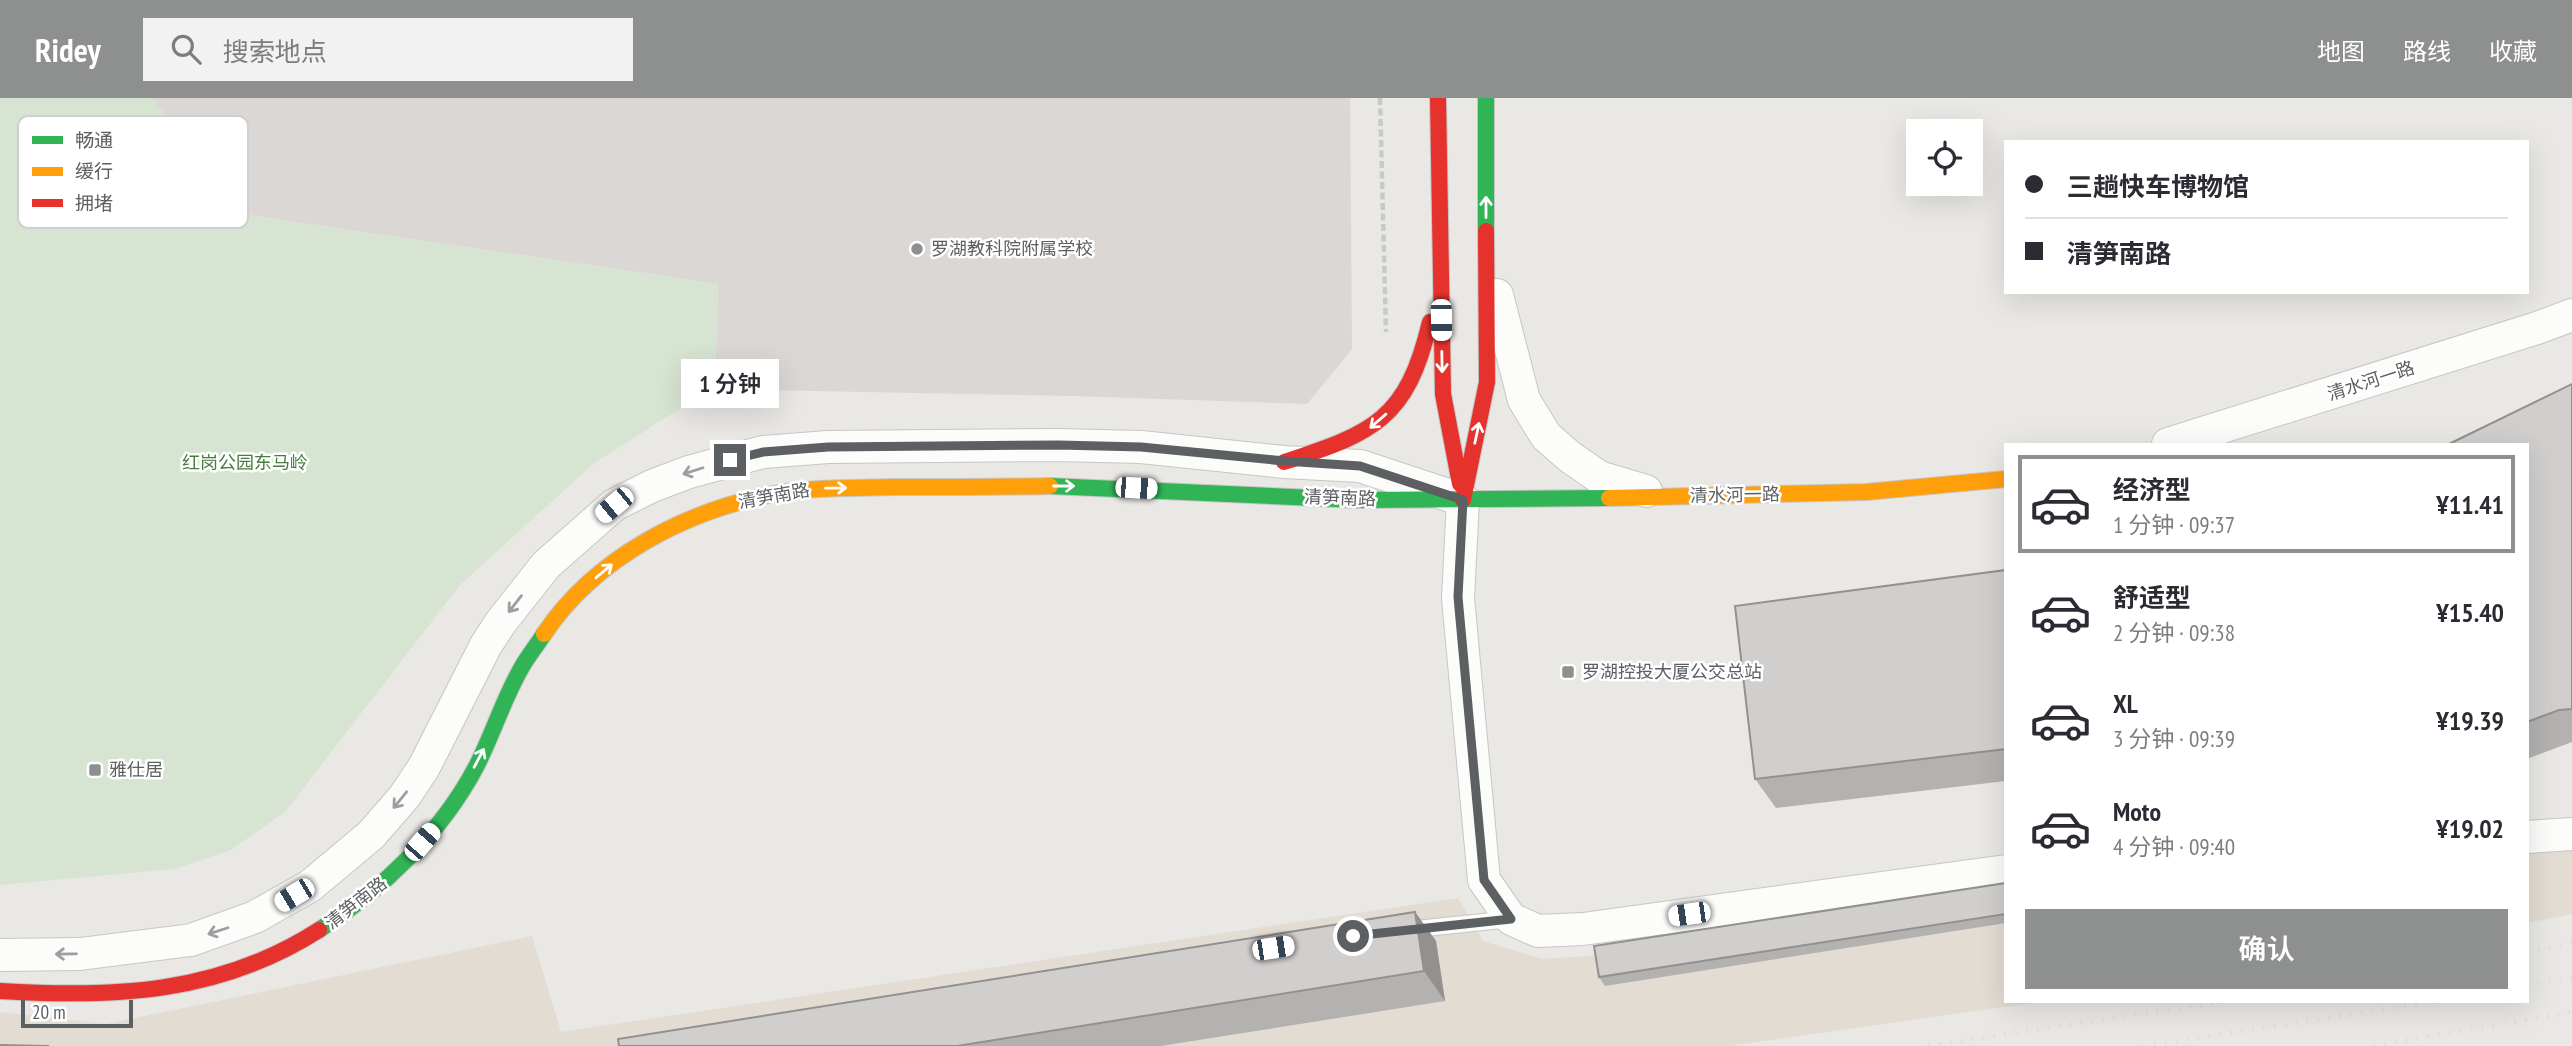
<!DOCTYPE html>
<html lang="zh">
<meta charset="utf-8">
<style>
:root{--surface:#fff;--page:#f2f2f3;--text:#2b2b33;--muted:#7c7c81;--line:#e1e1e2;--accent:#8e9090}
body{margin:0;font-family:"PT Sans Narrow","Noto Sans SC",sans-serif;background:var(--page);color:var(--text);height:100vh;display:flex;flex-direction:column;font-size:26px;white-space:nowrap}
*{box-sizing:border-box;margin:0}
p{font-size:23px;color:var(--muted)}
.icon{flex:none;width:38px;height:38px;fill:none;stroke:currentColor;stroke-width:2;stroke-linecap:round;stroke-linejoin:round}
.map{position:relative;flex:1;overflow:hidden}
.side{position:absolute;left:2004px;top:345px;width:525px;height:560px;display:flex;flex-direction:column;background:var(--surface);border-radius:0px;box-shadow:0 7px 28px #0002}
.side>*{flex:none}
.banner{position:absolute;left:2004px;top:42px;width:525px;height:154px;border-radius:0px;box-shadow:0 7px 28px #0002;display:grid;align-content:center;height:154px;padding:0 21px;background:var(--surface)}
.controls{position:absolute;left:1906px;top:21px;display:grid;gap:14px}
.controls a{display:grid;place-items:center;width:77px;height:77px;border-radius:0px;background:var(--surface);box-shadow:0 7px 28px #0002;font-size:35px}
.scale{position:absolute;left:21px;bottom:18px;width:112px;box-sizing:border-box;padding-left:7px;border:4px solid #5c6062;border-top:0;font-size:19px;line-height:24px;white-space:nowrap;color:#5c6062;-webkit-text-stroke:5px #fff;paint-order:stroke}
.end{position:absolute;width:32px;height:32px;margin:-16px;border:9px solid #5c6062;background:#fff;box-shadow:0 0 0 4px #fff}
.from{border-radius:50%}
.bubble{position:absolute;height:49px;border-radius:0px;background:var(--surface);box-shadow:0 7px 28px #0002;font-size:23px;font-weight:600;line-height:49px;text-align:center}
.car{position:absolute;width:21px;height:42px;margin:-21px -10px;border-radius:9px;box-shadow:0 0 5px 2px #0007;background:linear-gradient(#fff 24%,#345 0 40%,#fff 0 76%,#345 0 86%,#fff 0)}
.banner b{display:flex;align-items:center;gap:24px;height:66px;font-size:26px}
.banner b+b{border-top:2px solid var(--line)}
.banner i{width:18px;height:18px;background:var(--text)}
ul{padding:12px 0 0;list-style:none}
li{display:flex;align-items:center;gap:21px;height:98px;margin:0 14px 10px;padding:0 7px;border:4px solid transparent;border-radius:0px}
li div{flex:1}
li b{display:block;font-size:26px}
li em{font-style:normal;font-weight:600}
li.current{border-color:var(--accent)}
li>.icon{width:63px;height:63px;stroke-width:1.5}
.primary-button{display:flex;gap:14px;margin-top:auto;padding:14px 21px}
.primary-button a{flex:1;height:80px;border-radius:0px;background:var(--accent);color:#fff;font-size:28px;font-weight:600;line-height:80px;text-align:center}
header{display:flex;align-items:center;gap:42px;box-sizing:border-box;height:98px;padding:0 35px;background:var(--accent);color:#fff}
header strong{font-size:33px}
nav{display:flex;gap:38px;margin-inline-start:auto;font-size:24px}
.search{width:490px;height:63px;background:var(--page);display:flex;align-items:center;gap:18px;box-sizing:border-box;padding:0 24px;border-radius:0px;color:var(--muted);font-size:26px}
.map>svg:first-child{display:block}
.commercial{fill:#e3dcd3}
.education{fill:#dad7d4}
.green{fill:#d8e4d2}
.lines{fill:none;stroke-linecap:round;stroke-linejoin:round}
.lane-casing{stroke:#c7c6c5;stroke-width:18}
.street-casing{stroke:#c7c6c5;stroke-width:34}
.fast-casing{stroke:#c6c6c6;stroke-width:18}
.slow-casing{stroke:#c6c6c6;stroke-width:18}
.jam-casing{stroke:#c6c6c6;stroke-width:18}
.path{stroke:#c7cbc7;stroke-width:4.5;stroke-dasharray:7 3.5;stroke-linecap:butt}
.lane{stroke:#fcfcfb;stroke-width:16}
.street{stroke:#fcfcfb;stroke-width:32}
.fast{stroke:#30b455;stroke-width:16}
.slow{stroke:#ff9f0a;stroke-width:16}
.jam{stroke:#e5322d;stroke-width:16}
.rail{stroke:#e1e0e0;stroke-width:5;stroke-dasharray:2 9;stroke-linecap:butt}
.wall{fill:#b4b2b1}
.shaded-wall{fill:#929190}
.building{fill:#d1cfce;stroke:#929190;stroke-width:2}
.oneway{stroke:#fff}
.oneway2{stroke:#9c9e9f}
.route{stroke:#5c6062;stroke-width:9}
.poi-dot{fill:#8e9090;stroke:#fff;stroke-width:2.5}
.labels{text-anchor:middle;stroke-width:5;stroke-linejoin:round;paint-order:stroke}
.poi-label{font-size:18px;fill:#5c6062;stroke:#fff;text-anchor:start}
.street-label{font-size:18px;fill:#5c6062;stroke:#fff}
.park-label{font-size:18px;fill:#497d3f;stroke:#fff}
.key{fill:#fff;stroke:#cecfd0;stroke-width:2}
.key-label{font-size:19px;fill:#5c6062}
</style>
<header>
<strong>Ridey</strong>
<div class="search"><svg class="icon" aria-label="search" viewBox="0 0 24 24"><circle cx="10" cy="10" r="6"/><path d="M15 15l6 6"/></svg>搜索地点</div>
<nav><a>地图</a><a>路线</a><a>收藏</a></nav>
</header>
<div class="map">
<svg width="2572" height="948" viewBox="0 0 2572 948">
<rect width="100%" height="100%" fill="#eae8e5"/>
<path class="commercial" d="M2572 752V816L2527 825V755Z
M2005 794 2006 903H2046L1729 948H0V914L106 926 532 838 561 934 1458 800 1483 843 1543 861 1600 857Z"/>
<path class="education" d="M151 0H1350L1352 251 1307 306 1072 298 715 291 718 186 248 117Z"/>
<path class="green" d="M0 0H151L248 117 718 186 715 291 670 317 593 366 460 487 285 714 231 752 175 771 0 787Z"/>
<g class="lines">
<defs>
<path id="lane" d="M1407 832 1511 821"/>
<path id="street" d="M1497 197 1524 302 1546 338 1570 359 1599 379 1646 393
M2168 346 2537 230 2572 217
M2527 739 2572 736
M0 857 80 856 191 842 255 819 310 788 371 737 404 699 424 669 486 547 501 524 546 467 614 407 652 388 689 374 763 354 828 349 1059 347 1141 349 1284 364 1360 368 1463 402 1458 500 1484 782 1511 821 1538 833 1583 831 2006 773"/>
<path id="fast" d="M1486 0V133
M1050 388 1359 402 1609 400
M319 832C382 792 441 735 476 669 493 636 504 599 523 567 529 557 537 547 544 536"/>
<path id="slow" d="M1609 400 1866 394 2006 381
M544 536C595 460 685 413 774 396 814 389 855 390 896 389 947 389 998 389 1050 388"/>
<path id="jam" d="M1438 0 1443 296 1460 386
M1284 364C1374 335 1407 321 1430 224
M1463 402 1487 284 1486 133
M0 893C114 900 219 896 319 832"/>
</defs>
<use href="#lane" class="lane-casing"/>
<use href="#street" class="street-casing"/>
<use href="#fast" class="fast-casing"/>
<use href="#slow" class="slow-casing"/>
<use href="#jam" class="jam-casing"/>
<path class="path" d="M1380 0 1386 234"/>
<use href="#lane" class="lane"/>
<use href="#street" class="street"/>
<use href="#fast" class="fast"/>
<use href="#slow" class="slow"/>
<use href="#jam" class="jam"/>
<path class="rail" d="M2527 854 2572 845
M2527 887 2572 879
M1928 948 2228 903
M2143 948 2441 903
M2373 948 2572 914"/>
</g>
<path class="wall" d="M2572 286V644L2527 661V346Z
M2006 472V683L1776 710 1755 681Z
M2006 785V825L1605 888 1599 879Z
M1415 814 1436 843 1445 903 1161 948H619Z"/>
<path class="shaded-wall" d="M1415 814 1436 843 1445 903 1424 873Z"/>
<path class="building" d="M2572 286V611L2559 612 2527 624V346H2449Z
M2006 472V651L1755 681 1735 508Z
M2006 785V816L1599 879 1594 848Z
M1415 814 1424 873 957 948H619L618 941Z
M0 947 49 948H0Z"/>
<defs><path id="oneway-shaft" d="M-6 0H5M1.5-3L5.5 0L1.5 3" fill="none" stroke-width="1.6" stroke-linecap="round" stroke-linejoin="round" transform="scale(1.75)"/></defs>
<g class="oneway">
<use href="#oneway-shaft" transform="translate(1486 109) rotate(-90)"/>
<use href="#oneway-shaft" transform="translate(1442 264) rotate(89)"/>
<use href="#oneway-shaft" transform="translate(1378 323) rotate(139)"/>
<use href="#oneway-shaft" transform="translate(1477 335) rotate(-78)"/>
<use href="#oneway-shaft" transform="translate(1064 388)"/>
<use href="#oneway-shaft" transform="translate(836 390) rotate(-1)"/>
<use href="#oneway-shaft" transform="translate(604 473) rotate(-40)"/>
<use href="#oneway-shaft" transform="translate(479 660) rotate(-62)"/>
</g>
<g class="oneway2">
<use href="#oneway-shaft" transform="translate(693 373) rotate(162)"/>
<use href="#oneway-shaft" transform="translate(515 506) rotate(128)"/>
<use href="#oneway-shaft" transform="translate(400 702) rotate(129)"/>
<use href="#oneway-shaft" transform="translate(218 833) rotate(162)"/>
<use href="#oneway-shaft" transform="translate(66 856) rotate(179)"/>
</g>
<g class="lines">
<path class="route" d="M730 362 763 354 828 349 1059 347 1141 349 1284 363 1360 368 1463 402 1458 499 1484 782 1511 821 1353 838"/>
</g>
<g class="poi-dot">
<circle cx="917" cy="151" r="7"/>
<rect x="1561" y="567" width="14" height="14" rx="3.5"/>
<rect x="88" y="665" width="14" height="14" rx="3.5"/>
</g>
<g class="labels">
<g class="poi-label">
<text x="931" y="157">罗湖教科院附属学校</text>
<text x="1582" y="580">罗湖控投大厦公交总站</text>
<text x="109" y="678">雅仕居</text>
</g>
<g class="street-label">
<text transform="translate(2371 283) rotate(-18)" y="6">清水河一路</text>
<text transform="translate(1735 397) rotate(-1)" y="6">清水河一路</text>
<text transform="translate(774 398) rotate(-10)" y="6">清笋南路</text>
<text transform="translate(1340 400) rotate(2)" y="6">清笋南路</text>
<text transform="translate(356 805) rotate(-38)" y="6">清笋南路</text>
</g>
<g class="park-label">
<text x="245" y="371">红岗公园东马岭</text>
</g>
</g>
<rect x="18" y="18" width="230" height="112" rx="10" class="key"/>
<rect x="32" y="38" width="31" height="8" fill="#30b455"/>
<rect x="32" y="69" width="31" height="9" fill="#ff9f0a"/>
<rect x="32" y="101" width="31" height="8" fill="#e5322d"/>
<g class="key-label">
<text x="75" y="49">畅通</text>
<text x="75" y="80">缓行</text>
<text x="75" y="112">拥堵</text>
</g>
</svg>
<div class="controls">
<a><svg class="icon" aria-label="locate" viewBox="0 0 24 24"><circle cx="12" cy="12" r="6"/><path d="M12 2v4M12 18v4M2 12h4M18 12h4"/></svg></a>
</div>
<div class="scale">20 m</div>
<i class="end from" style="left:1353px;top:838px"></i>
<i class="end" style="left:730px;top:362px"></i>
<div class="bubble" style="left:681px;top:261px;width:98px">1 分钟</div>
<i class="car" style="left:1441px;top:222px;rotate:179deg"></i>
<i class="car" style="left:1136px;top:390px;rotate:93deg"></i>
<i class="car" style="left:614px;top:407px;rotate:230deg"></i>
<i class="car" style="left:422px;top:744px;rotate:41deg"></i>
<i class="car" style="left:294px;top:797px;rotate:239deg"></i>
<i class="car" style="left:1689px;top:816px;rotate:262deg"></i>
<i class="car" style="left:1273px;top:850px;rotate:81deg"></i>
<div class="banner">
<b><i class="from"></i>三趟快车博物馆</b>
<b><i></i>清笋南路</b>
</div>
<section class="side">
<ul>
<li class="current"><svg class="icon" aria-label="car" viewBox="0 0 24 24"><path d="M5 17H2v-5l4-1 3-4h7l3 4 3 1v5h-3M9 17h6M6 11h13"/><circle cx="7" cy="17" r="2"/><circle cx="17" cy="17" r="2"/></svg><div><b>经济型</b><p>1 分钟 · 09:37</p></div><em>¥11.41</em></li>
<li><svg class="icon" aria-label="car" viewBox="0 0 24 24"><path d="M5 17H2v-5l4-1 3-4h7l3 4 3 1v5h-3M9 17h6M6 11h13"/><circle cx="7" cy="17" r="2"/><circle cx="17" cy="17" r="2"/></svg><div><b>舒适型</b><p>2 分钟 · 09:38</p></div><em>¥15.40</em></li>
<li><svg class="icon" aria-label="car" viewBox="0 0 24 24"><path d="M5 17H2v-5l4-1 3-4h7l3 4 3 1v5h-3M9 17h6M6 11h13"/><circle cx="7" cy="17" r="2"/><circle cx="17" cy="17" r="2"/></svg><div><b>XL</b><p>3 分钟 · 09:39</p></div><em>¥19.39</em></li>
<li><svg class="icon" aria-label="car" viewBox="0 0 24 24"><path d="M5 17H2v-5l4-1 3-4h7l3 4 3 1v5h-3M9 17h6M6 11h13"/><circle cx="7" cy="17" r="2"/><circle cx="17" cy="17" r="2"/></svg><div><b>Moto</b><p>4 分钟 · 09:40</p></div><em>¥19.02</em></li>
</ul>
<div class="primary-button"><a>确认</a></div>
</section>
</div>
